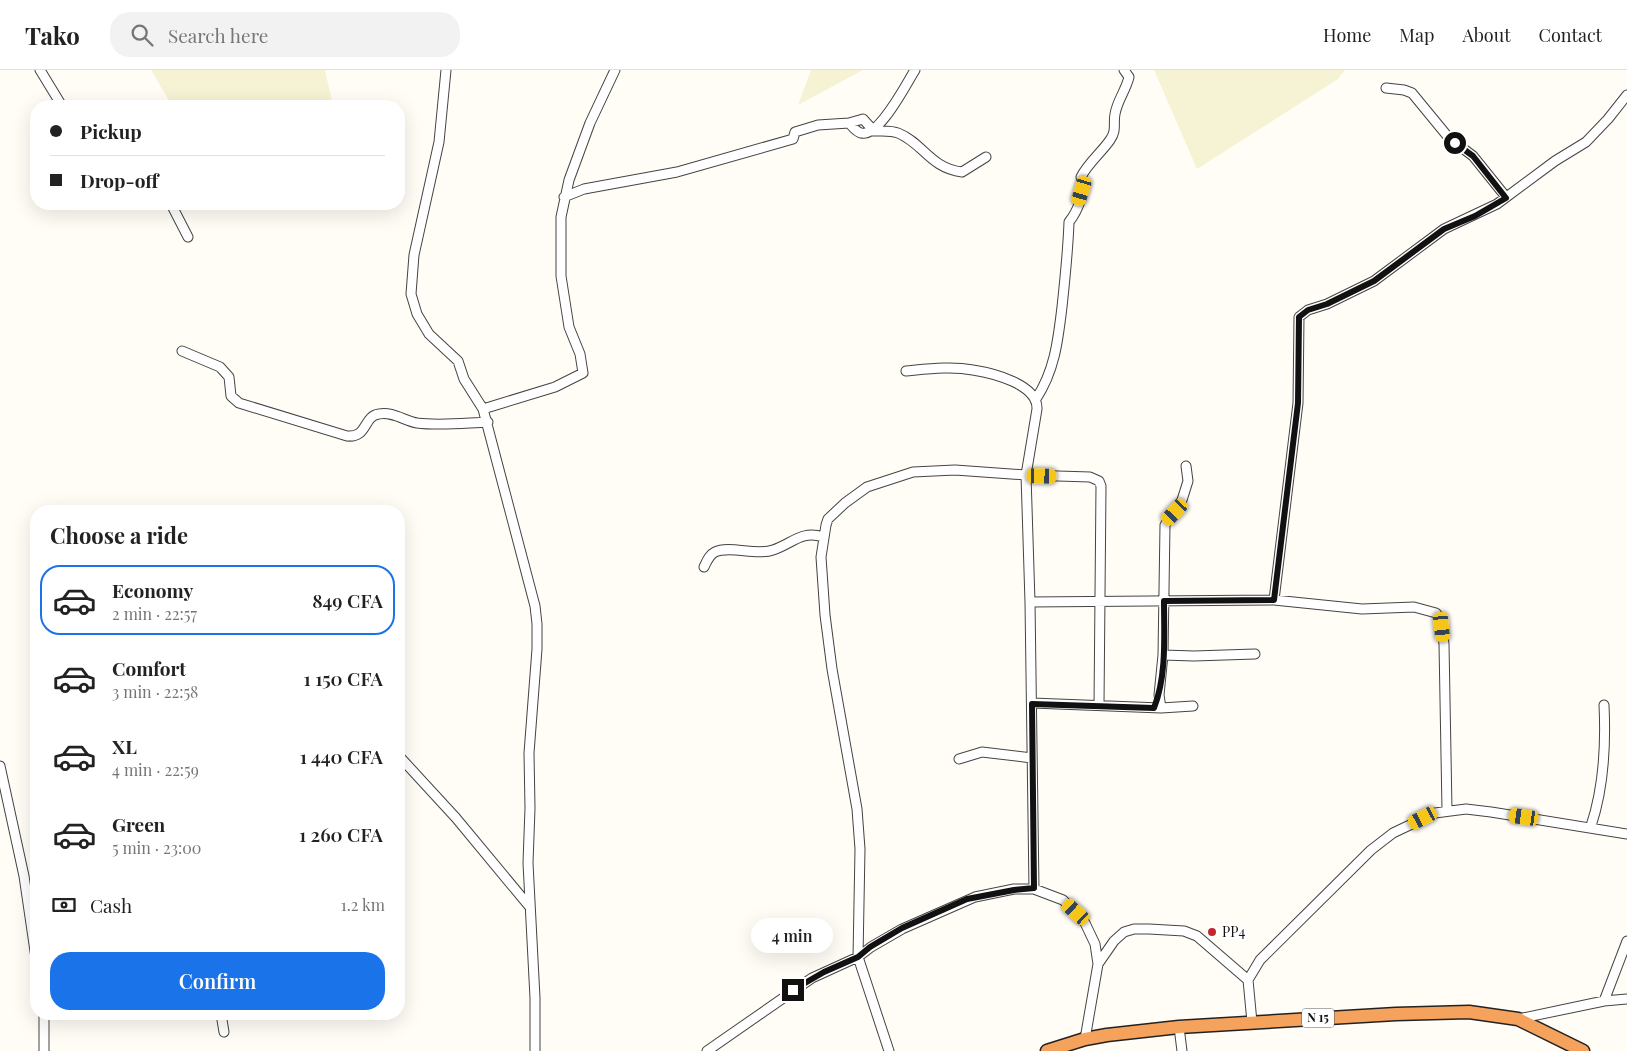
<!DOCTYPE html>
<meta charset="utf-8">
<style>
:root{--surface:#fff;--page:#f2f2f2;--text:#222;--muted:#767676;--line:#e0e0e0;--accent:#1a73e8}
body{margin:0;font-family:"Playfair Display",serif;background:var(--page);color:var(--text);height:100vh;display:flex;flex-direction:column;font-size:19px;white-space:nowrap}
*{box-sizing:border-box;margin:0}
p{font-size:16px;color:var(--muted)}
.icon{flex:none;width:28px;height:28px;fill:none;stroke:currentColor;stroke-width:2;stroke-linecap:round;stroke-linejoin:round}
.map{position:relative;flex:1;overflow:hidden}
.sheet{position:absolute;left:30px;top:435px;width:375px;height:515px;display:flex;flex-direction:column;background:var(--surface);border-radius:20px;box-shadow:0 5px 20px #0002}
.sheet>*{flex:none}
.top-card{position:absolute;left:30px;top:30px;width:375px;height:110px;border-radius:20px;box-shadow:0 5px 20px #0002;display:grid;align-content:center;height:110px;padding:0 20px;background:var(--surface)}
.end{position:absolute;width:22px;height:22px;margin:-11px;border:6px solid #111;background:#fff;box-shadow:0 0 0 2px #fff}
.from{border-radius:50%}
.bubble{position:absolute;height:35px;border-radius:18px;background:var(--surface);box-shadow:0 5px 20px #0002;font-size:16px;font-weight:600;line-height:35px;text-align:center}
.car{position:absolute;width:15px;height:30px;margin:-15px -8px;border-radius:6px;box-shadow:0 0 4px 1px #0007;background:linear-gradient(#f5c518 24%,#345 0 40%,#f5c518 0 76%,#345 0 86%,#f5c518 0)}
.top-card b{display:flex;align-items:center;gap:18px;height:48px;font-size:19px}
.top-card b+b{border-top:1px solid var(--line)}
.top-card i{width:12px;height:12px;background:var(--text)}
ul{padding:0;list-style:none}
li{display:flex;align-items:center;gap:15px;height:70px;margin:0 10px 8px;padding:0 10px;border:2px solid transparent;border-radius:20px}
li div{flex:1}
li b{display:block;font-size:19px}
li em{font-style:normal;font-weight:600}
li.on{border-color:var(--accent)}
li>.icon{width:45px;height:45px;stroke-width:1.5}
h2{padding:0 20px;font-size:22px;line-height:60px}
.pay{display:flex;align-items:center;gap:12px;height:55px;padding:0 20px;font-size:19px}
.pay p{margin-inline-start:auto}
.button{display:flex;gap:10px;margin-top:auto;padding:10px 20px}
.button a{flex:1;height:58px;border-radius:20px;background:var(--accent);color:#fff;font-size:20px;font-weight:600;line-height:58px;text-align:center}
header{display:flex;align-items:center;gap:30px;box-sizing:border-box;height:70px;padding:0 25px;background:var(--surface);border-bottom:1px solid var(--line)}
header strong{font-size:24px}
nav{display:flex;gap:28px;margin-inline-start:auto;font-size:18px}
.search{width:350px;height:45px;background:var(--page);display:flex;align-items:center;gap:12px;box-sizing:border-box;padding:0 18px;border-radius:20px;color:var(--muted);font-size:19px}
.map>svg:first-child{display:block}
.farmland{fill:#f6f3d4}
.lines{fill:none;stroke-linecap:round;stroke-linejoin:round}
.minor-casing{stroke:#444;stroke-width:11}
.highway-casing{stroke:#222;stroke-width:15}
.minor{stroke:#fff;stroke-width:9}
.highway{stroke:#f5a25d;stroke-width:12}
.route{stroke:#111;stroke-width:6}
.poi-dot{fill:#c4262e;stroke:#fff;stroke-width:2}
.labels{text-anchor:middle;stroke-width:5;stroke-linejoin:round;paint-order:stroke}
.shield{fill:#fff;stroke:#585858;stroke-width:1}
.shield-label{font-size:12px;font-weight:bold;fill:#111}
.poi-label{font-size:14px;fill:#111;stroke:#fff;text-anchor:start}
</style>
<header>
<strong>Tako</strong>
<div class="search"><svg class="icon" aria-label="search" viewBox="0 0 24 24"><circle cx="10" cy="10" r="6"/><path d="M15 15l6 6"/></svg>Search here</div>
<nav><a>Home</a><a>Map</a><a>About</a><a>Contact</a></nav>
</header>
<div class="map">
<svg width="1627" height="981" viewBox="0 0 1627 981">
<rect width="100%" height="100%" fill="#fffdf5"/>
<path class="farmland" d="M151 0H325L333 36H172Z
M811 0H863L798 35Z
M1154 0H1345L1338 9 1197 99Z"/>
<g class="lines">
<defs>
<path id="minor" d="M40 0 62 36
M446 0 439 72 414 185 411 224 417 244 429 264 458 291 464 309 483 339 535 536 537 554V579L529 683 530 738 528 793 535 928V981
M1386 18 1404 20 1412 23 1449 68 1473 86 1506 127
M849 53C852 56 856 62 861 63 879 68 906 14 915 0
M564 127 584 119 677 102 793 69 795 62 818 55 849 53 863 49 874 61C881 61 891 60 898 63 923 73 930 98 962 102L986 87
M171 134 188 167
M182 281 220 297 229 307 231 326 239 333 347 366C368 368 363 346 379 344 392 341 405 351 417 353 440 356 464 353 488 352
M906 301C928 299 951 296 973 300 992 303 1038 314 1037 339L1026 405 1030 532 1034 819
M1036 329C1055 300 1058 270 1062 237 1065 209 1068 181 1069 152 1077 142 1087 120 1081 107 1088 93 1101 83 1110 70 1117 60 1113 54 1115 44 1117 31 1126 20 1129 7L1124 0
M483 339 555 317 583 303 580 284 569 257 561 206V147L569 110 590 53 615 0
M704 497C707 491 709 485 715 482 729 475 757 486 773 480 792 474 801 460 823 467
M1274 530 1298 333 1299 247 1308 240 1327 234 1374 211 1444 159 1497 134 1555 91 1586 72 1608 49 1627 25
M1030 532 1274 530 1362 539 1414 537 1436 543 1441 551 1444 574 1447 740
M1163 585 1194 586 1255 584
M1032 633 1161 638 1193 636
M1161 638 1159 625 1163 585 1165 455 1182 430 1188 411 1186 396
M399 686 456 748 529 836
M959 689 982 682 1032 688
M0 696 24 806 36 888
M1591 756C1604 717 1606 676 1604 635
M1098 894 1114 871 1124 862 1134 859H1149L1184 861 1197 866 1248 910
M1604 931 1627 871
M44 944V981
M221 944 224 962
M1518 949 1604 931 1627 929
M1252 952 1248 910 1260 890 1371 780 1393 763 1435 743 1466 739 1491 742 1627 764
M1179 957 1182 981
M707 981 812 908 858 887 871 877 902 859 975 827 1014 819H1034L1063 830 1076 842 1085 853 1095 874 1098 894 1085 969
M889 981 858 887 860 779 857 739 832 599 825 545 821 487 826 455 828 449 845 433 867 417 913 402 955 400 1026 405 1090 407 1099 411 1101 416 1099 635"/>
<path id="highway" d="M1047 981 1085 969 1107 965 1179 957 1396 944 1469 942 1518 949 1583 981"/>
</defs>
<use href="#minor" class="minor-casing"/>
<use href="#highway" class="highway-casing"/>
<use href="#minor" class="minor"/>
<use href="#highway" class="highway"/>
</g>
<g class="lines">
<path class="route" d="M793 920 824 902 858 887 870 877 902 858 967 829 1014 820 1034 818 1032 634 1154 638C1167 605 1164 565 1164 531L1274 530 1298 333 1299 247 1308 240 1327 234 1374 211 1444 159 1475 146 1506 128 1473 86 1455 73"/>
</g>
<circle class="poi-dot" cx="1212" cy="862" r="5"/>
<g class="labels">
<rect class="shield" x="1302" y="938.5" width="32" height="19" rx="4"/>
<g class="shield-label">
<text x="1318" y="952">N 15</text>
</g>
<g class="poi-label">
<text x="1222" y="867">PP4</text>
</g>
</g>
</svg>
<i class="end from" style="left:1455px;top:73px"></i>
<i class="end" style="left:793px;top:920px"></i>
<div class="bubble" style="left:751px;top:848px;width:82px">4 min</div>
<i class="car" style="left:1082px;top:121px;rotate:197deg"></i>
<i class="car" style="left:1042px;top:406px;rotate:91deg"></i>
<i class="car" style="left:1175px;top:442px;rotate:223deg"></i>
<i class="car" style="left:1442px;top:557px;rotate:174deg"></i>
<i class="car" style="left:1524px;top:747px;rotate:278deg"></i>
<i class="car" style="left:1423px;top:748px;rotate:243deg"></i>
<i class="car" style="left:1076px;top:842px;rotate:312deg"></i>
<div class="top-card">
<b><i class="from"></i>Pickup</b>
<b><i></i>Drop-off</b>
</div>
<section class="sheet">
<h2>Choose a ride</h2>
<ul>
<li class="on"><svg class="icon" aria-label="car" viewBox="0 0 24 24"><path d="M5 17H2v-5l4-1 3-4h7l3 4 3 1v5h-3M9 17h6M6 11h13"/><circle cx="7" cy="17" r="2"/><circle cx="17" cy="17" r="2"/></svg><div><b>Economy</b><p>2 min · 22:57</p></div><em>849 CFA</em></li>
<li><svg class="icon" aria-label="car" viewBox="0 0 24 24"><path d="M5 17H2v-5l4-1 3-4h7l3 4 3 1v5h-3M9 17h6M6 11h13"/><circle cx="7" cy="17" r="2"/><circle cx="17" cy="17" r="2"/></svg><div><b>Comfort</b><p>3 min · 22:58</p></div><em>1 150 CFA</em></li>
<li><svg class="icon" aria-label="car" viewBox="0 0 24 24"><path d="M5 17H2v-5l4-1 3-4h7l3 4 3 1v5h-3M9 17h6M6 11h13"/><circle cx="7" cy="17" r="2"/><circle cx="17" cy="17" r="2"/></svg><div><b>XL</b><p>4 min · 22:59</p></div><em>1 440 CFA</em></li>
<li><svg class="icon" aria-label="car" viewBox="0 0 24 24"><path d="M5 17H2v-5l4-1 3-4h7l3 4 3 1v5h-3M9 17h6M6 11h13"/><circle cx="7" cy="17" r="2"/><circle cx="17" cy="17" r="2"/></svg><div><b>Green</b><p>5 min · 23:00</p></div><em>1 260 CFA</em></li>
</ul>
<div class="pay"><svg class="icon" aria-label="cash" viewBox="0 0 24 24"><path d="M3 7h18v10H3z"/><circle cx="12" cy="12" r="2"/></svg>Cash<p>1.2 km</p></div>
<div class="button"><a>Confirm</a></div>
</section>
</div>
